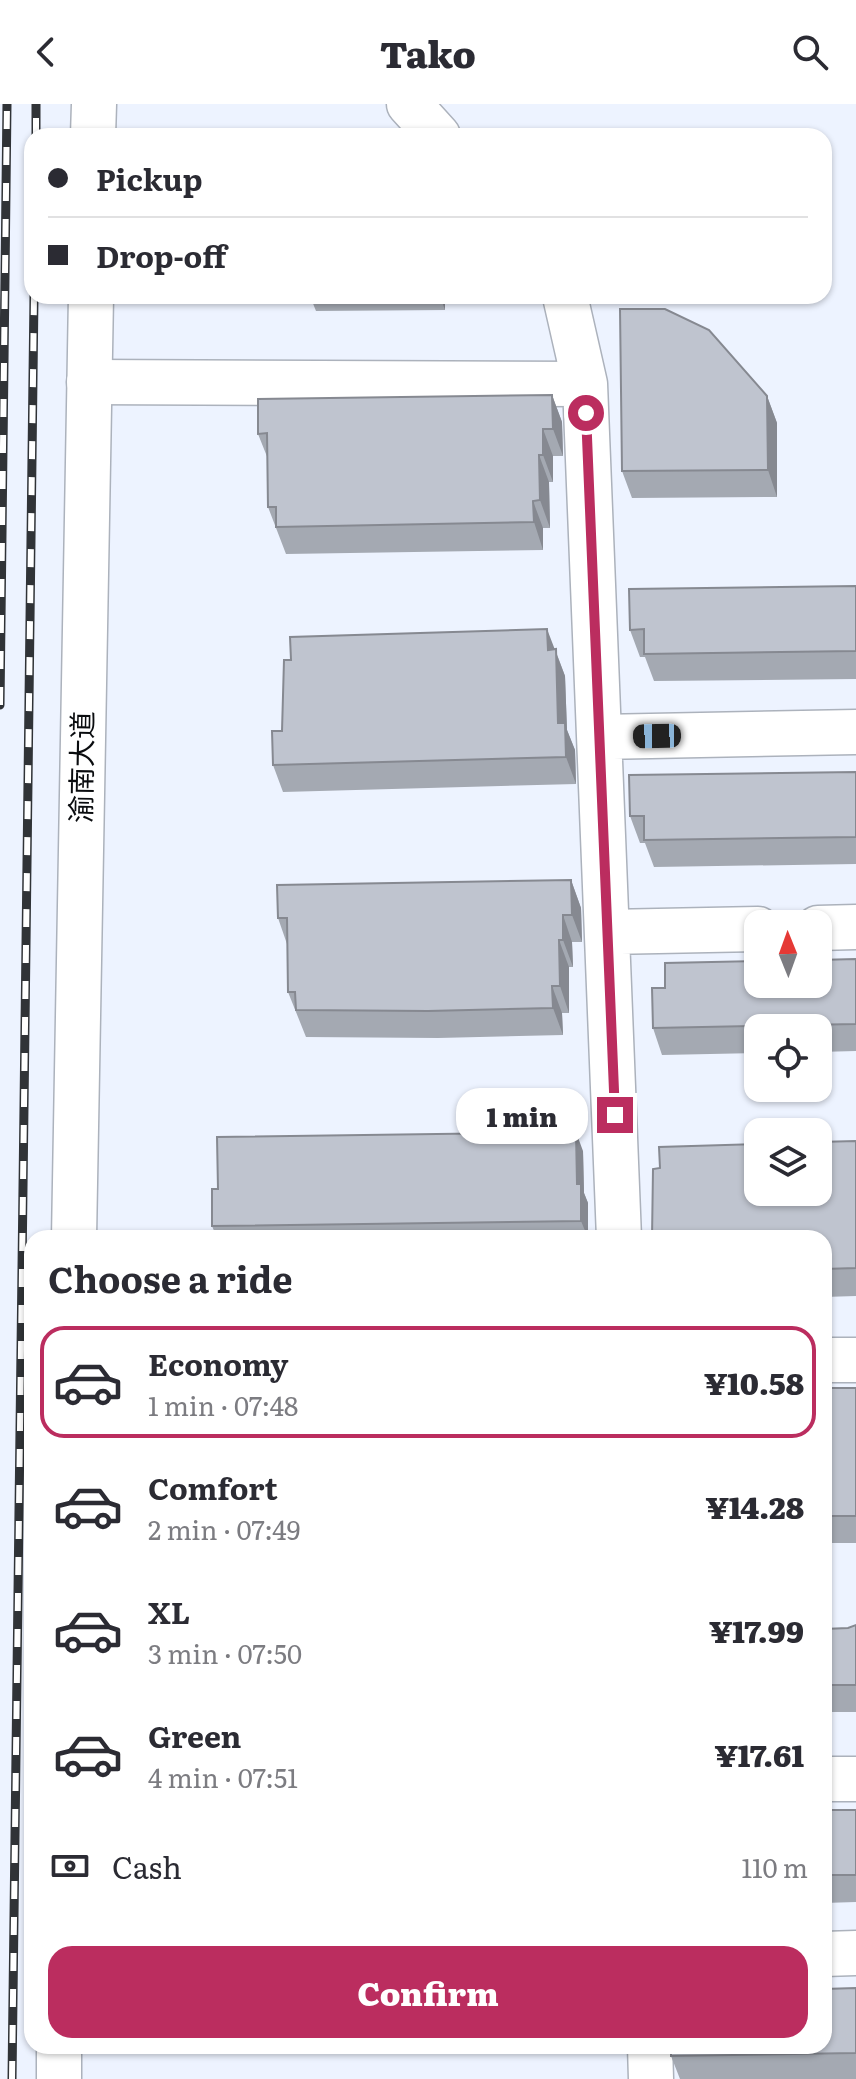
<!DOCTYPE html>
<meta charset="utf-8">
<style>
:root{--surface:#fff;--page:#f2f2f3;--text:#2b2b33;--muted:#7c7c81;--line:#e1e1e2;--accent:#bb2d5f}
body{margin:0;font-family:Literata,"Noto Sans SC",serif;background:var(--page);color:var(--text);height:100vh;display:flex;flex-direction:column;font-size:30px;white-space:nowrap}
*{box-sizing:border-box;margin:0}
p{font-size:26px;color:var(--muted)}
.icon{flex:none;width:44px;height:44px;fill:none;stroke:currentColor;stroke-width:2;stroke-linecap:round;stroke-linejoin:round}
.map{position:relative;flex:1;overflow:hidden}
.sheet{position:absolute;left:24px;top:1126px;width:808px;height:824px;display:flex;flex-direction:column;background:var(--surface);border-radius:24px;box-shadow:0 2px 6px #0004}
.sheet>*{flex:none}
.hud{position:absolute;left:24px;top:24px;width:808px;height:176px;border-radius:24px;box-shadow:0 2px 6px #0004;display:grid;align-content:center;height:176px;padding:0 24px;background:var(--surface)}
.needle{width:52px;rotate:359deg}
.fabs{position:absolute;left:744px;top:806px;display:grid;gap:16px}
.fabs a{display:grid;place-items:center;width:88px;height:88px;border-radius:16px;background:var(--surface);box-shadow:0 2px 6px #0004;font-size:40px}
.end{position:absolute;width:36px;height:36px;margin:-18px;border:10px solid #bb2d5f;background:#fff;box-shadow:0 0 0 4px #fff}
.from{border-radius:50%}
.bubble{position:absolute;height:56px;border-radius:24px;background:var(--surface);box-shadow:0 2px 6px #0004;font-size:26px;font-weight:800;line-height:56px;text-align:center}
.car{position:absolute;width:24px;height:48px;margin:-24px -12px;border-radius:10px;box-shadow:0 0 6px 2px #0007;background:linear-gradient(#222 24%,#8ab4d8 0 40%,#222 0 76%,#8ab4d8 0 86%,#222 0)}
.hud b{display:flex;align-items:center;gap:28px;height:76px;font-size:30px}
.hud b+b{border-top:2px solid var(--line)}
.hud i{width:20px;height:20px;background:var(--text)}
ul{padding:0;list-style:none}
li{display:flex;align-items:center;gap:24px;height:112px;margin:0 16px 12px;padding:0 8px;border:4px solid transparent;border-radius:24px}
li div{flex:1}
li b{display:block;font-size:30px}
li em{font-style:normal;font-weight:800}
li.selected{border-color:var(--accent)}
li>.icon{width:72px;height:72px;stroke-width:1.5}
h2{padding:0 24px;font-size:36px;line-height:96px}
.pay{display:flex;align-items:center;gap:20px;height:88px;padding:0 24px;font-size:30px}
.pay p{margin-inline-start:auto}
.cta{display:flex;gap:16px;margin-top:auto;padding:16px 24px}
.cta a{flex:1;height:92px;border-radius:24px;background:var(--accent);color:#fff;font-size:32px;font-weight:800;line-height:92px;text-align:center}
header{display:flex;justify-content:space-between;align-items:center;height:104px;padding:0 24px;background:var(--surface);font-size:36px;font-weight:800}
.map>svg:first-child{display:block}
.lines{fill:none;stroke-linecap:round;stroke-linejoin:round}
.minor-casing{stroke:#acb2bc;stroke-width:47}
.trunk-casing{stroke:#acb2bc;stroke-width:47}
.minor{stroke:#fff;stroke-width:44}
.trunk{stroke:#fff;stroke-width:44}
.rail-casing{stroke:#303337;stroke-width:9}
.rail{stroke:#fff;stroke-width:6;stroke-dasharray:18;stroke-linecap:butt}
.wall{fill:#a4a9b2}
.shaded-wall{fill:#868991}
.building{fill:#bfc4cf;stroke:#868991;stroke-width:2}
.route{stroke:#bb2d5f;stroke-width:10}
.labels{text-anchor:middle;stroke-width:7;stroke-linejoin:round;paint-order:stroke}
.street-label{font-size:28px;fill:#0a0c0f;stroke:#fff}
</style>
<header><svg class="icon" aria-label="back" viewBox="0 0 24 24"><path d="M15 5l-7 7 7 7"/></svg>Tako<svg class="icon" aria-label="search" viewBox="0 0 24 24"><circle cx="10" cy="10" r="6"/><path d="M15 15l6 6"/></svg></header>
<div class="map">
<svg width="856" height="1975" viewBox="0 0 856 1975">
<rect width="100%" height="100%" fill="#edf3ff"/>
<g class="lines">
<defs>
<path id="minor" d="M409 0 438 32
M565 192 585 280 619 1134
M89 278 585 280
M600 633 856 628
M818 824 856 823
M608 828 758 825
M824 1256H856
M824 1675H856
M824 1850 856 1849
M650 1942 651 1975"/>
<path id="trunk" d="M93 32 94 0
M74 1134 91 192
M59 1975V1942"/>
</defs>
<use href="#minor" class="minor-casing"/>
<use href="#trunk" class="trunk-casing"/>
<use href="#minor" class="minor"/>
<use href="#trunk" class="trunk"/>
<defs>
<path id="rail" d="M36 32V0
M0 601 7 0
M12 1975 34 192"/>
</defs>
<use href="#rail" class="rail-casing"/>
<use href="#rail" class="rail"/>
</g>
<path class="wall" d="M310 192H445V206L316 207Z
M552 291 562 318 563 352H553V378H549L550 424H543V446L286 450 268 403V355L258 330Z
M767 292 777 319V393L632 394 622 367Z
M856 482V575L654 577 645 553H640L630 526Z
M555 545 565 572 567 626 575 646 576 680 283 688 273 661 282 627Z
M856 668V760L654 763 645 739H640L630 712Z
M571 776 581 804 582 838H572L573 863H569V909H562L563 931 438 934 306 933 288 888 287 840 278 814Z
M856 855V947L818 948V924H758V949L662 951 653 924Z
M856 1037V1192L824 1193V1134L660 1064Z
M583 1047 584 1089 588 1099V1134H217L212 1122Z
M824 1284H856V1439H824Z
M856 1521V1608H824V1525L848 1524Z
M824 1706H856V1798L824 1799Z
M856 1884V1975H680L671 1952Z"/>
<path class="shaded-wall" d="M440 192H445V206Z
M552 291 562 318 563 352 553 325Z
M767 292 777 319V393L768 366Z
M543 325 553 352V378L543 351Z
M539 351 549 378 550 424 540 396Z
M533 397 543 424V446L534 418Z
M547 525 565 572 567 626 575 646 576 680 566 653 558 619 548 546Z
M571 776 581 804 582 838 572 811Z
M563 811 572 838 573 863 563 836Z
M559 836 569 863V909L560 882Z
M552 882 562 909 563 931 553 904Z
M576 1028 583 1047 584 1089 588 1099V1134L581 1117 577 1080Z"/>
<path class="building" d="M620 205H665L709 226 767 292 768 366 622 367Z
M552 291 553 325H543V351H539L540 396 533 397 534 418 276 423V403H268L267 329 258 330V295Z
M856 482V547L644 550V525L630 526 629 485Z
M547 525 548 546 556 545 558 619H565L566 653 273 661 272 627H282L284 556H291L290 533Z
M856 668V733L644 736V712H630L629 671Z
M571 776 572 811H563V836H559L560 882H552L553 904 428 907 296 906 295 888H288L287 814H278L277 781Z
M856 855V920L653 924 652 884H665V859L758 857V880H818V856Z
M576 1028 577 1080H581V1117L212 1122V1085H218L217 1033Z
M856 1037V1164L824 1165V1134H652L653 1065 660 1064 659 1043 758 1040V1088H818V1038Z
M824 1284H856V1412H824Z
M856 1521V1581H824V1525L848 1524Z
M824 1706H856V1771H824Z
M856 1884V1949L671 1952V1942H824V1885Z"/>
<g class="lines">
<path class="route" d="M586 309 615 1011"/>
</g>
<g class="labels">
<g class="street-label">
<text transform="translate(82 663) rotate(-89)" y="10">渝南大道</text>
</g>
</g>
</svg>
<div class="fabs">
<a><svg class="needle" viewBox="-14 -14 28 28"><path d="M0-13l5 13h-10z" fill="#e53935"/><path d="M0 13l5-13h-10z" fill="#7c7c81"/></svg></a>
<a><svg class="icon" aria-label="locate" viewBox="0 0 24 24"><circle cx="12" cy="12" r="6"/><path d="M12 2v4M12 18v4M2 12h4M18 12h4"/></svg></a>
<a><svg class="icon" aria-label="layers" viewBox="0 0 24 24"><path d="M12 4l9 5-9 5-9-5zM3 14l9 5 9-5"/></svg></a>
</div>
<i class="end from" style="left:586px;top:309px"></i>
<i class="end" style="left:615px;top:1011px"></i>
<div class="bubble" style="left:456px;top:984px;width:132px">1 min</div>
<i class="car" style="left:657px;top:632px;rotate:269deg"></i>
<div class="hud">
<b><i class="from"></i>Pickup</b>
<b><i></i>Drop-off</b>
</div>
<section class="sheet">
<h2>Choose a ride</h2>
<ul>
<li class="selected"><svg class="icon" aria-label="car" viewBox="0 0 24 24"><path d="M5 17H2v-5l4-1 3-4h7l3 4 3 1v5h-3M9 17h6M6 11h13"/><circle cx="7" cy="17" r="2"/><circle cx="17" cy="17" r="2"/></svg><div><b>Economy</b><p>1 min · 07:48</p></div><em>¥10.58</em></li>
<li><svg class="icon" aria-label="car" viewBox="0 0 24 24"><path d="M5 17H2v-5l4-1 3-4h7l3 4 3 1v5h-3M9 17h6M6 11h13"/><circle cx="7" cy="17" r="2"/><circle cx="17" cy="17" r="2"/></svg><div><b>Comfort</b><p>2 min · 07:49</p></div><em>¥14.28</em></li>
<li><svg class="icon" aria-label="car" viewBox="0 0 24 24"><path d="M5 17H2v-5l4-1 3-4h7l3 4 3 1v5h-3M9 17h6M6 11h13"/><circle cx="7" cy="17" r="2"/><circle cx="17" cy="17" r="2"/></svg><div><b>XL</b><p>3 min · 07:50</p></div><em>¥17.99</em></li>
<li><svg class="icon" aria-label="car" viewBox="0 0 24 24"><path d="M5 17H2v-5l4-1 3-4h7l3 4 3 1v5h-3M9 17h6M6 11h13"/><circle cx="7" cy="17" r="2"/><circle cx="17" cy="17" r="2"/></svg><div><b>Green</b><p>4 min · 07:51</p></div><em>¥17.61</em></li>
</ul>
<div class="pay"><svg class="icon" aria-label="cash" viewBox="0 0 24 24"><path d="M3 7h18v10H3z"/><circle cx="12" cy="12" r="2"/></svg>Cash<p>110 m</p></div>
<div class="cta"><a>Confirm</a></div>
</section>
</div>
